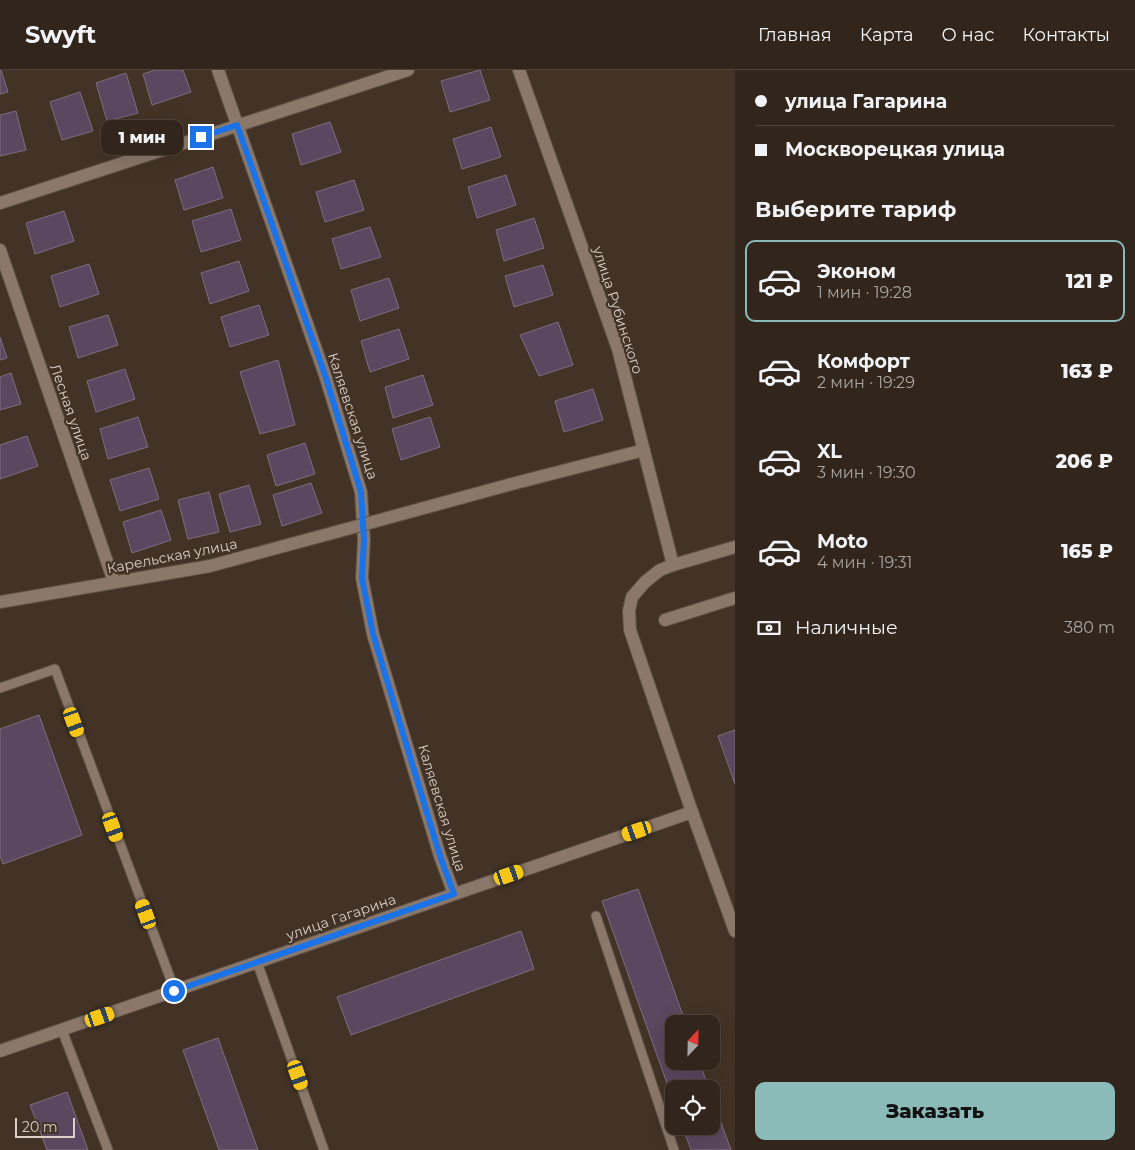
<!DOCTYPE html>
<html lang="ru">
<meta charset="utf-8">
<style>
:root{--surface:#32261c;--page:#3a2e25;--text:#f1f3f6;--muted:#a8a5a3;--line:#4d433b;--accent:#8bbbb9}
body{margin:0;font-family:Montserrat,sans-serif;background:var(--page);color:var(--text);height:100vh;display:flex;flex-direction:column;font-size:19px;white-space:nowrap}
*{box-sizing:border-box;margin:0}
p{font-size:16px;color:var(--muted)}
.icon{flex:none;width:28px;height:28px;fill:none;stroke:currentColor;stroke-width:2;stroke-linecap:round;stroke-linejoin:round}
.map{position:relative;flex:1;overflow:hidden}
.side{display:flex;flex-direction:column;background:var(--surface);width:400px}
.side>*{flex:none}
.guide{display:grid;align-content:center;height:110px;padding:0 20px;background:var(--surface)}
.needle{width:32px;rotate:22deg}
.fabs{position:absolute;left:665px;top:945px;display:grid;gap:10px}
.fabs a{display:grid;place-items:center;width:55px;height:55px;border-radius:10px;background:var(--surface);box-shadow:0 5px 20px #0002,0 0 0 1px var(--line);font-size:25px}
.scale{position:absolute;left:15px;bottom:12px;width:60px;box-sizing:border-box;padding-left:5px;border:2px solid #dad0c8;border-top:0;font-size:14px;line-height:18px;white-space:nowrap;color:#dad0c8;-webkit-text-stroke:4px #433326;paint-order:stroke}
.end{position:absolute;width:22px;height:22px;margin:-11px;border:6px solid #1a73e8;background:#fff;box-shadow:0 0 0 2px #fff}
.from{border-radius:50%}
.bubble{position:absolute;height:35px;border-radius:10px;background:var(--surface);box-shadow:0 5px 20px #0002,0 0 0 1px var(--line);font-size:16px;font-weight:800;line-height:35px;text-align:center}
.car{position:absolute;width:15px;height:30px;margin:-15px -8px;border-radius:6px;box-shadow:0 0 4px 1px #0007;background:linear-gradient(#f5c518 24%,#345 0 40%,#f5c518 0 76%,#345 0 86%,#f5c518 0)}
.guide b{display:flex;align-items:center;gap:18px;height:48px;font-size:19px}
.guide b+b{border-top:1px solid var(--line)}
.guide i{width:12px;height:12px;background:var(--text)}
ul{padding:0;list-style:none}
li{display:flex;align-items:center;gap:15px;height:82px;margin:0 10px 8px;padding:0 10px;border:2px solid transparent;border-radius:10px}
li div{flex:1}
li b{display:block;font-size:19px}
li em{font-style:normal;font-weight:800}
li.current{border-color:var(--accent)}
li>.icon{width:45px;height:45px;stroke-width:1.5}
h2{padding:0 20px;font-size:22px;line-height:60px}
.pay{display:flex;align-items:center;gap:12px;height:55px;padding:0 20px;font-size:19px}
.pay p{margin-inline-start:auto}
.button{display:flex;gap:10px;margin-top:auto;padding:10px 20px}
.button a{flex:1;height:58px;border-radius:10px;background:var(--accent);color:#111;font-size:20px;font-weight:800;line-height:58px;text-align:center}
header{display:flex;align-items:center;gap:30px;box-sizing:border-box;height:70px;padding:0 25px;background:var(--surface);border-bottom:1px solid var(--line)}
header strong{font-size:24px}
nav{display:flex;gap:28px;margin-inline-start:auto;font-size:18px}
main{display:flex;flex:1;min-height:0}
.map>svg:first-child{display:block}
.building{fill:#5b475f;stroke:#7c6e7f}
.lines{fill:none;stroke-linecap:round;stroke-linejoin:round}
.lane-casing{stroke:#5e5146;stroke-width:11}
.street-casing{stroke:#5e5146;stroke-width:14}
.secondary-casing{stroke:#5e5146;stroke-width:14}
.lane{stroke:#8b786a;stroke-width:9}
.street{stroke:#8b786a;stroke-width:12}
.secondary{stroke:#8b786a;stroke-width:12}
.street-bridge-casing{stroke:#5e5146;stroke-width:14;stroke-linecap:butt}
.street-bridge{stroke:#8b786a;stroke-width:12}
.route{stroke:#1a73e8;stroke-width:6}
.labels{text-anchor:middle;stroke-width:4.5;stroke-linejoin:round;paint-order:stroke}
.street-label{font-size:14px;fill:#dad0c8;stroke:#433326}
</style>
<header>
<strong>Swyft</strong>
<nav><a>Главная</a><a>Карта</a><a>О нас</a><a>Контакты</a></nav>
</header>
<main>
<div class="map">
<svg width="735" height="1080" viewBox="0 0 735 1080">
<rect width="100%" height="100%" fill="#433326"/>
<path class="building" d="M0 0H1L8 22 0 24Z
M155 0H183L191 22 152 35 143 4Z
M480 0 490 30 450 42 441 11Z
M126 3 138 43 107 51 96 13Z
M80 22 93 61 62 70 50 32Z
M16 41 26 80 0 86V45Z
M330 52 341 82 301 95 292 64Z
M491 57 501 87 462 99 453 69Z
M213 97 223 128 184 140 175 110Z
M506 105 516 135 477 148 468 117Z
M354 110 364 140 325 152 316 122Z
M231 139 241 170 201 182 192 151Z
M64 141 74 171 35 184 26 153Z
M534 148 544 178 504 191 496 160Z
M370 157 381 187 341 199 332 169Z
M239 191 249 221 210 234 201 203Z
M89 194 99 224 60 237 51 206Z
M543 195 553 225 514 237 505 206Z
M389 208 399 238 360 251 351 220Z
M259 235 269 265 230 277 221 247Z
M108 245 118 275 78 288 69 257Z
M558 252 573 295 539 306 520 265Z
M399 259 409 289 370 302 361 271Z
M0 267 7 288 0 290Z
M278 290 295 355 260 364 240 302Z
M125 299 135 329 96 342 87 311Z
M11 303 21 334 0 340V307Z
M423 305 433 335 393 348 385 317Z
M593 319 603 350 564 362 555 331Z
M138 347 148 377 108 389 100 359Z
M430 347 440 377 401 390 392 359Z
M27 366 38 396 0 409V375Z
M305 373 315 404 276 416 267 385Z
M149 398 159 429 120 441 110 410Z
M311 413 322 443 282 456 273 425Z
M249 415 261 454 230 462 219 424Z
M209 422 219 462 188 469 178 430Z
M161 440 171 470 132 483 123 452Z
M39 645 82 765 3 794 0 786V659Z
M735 660V714L718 666Z
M638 819 686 954H674V991H699L709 1019H674V1033L602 831Z
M521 861 534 899 351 965 337 927Z
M218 968 258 1080H219L183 980Z
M67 1022 88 1080H47L30 1035Z
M711 1025 731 1080H691L682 1056H711Z"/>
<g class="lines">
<defs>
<path id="lane" d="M0 618 55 599 175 921
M596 846 674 1080
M257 892 324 1080
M62 960 108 1080"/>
<path id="street" d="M218 0 325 305 361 422 364 470 362 508 373 564 440 786 454 824
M519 0 618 279 673 495
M0 133 408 0
M0 180 114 512
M380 450 508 415 644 380
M0 532 210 496 347 459
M665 550 735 528
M0 981 692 742"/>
<path id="secondary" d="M735 477 673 495 660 500 645 512 632 527 629 541 630 560 692 742 735 861"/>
</defs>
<use href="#lane" class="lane-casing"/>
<use href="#street" class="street-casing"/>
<use href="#secondary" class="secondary-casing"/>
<use href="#lane" class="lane"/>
<use href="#street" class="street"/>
<use href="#secondary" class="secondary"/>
<defs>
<path id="street-bridge" d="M347 459 380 450"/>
</defs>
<use href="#street-bridge" class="street-bridge-casing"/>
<use href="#street-bridge" class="street-bridge"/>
</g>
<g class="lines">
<path class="route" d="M174 921 454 824 440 786 373 564 362 508 364 470 361 422 325 305 237 55 201 67"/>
</g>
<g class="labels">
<g class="street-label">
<text transform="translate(618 240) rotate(72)" y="5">улица Рубинского</text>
<text transform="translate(71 342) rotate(71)" y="5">Лесная улица</text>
<text transform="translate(353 346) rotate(72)" y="5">Каляевская улица</text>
<text transform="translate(172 486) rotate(-11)" y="5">Карельская улица</text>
<text transform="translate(442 738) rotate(73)" y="5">Каляевская улица</text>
<text transform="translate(341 847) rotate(-19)" y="5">улица Гагарина</text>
</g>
</g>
</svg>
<div class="fabs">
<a><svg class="needle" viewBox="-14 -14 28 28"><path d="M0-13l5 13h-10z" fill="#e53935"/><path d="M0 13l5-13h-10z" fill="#a8a5a3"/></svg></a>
<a><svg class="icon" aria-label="locate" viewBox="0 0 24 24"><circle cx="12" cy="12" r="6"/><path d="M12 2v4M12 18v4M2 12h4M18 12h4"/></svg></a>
</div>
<div class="scale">20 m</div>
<i class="end from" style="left:174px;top:921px"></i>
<i class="end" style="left:201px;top:67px"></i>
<div class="bubble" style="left:101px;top:50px;width:82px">1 мин</div>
<i class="car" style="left:74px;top:652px;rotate:160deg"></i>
<i class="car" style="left:113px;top:757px;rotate:160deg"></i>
<i class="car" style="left:637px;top:761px;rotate:251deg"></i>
<i class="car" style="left:509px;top:805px;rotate:71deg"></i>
<i class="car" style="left:146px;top:844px;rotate:340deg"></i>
<i class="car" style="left:100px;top:947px;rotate:71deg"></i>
<i class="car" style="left:298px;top:1005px;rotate:161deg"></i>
</div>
<section class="side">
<div class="guide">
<b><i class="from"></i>улица Гагарина</b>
<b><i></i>Москворецкая улица</b>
</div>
<h2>Выберите тариф</h2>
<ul>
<li class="current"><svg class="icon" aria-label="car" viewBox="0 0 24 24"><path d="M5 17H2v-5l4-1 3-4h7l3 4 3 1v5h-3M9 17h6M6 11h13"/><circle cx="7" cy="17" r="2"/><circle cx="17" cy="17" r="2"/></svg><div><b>Эконом</b><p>1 мин · 19:28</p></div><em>121 ₽</em></li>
<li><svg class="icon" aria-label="car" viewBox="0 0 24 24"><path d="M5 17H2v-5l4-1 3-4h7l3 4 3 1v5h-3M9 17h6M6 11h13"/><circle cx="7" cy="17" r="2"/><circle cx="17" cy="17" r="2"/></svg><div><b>Комфорт</b><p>2 мин · 19:29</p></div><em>163 ₽</em></li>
<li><svg class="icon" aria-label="car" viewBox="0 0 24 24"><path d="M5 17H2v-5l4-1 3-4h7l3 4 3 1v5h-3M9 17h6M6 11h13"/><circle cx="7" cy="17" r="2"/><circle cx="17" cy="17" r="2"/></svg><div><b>XL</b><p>3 мин · 19:30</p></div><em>206 ₽</em></li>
<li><svg class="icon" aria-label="car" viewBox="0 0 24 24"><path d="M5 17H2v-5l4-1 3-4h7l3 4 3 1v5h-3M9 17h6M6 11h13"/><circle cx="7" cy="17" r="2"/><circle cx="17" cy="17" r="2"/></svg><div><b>Moto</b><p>4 мин · 19:31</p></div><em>165 ₽</em></li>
</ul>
<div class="pay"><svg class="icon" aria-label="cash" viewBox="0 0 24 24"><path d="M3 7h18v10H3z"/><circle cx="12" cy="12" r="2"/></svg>Наличные<p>380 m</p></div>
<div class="button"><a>Заказать</a></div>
</section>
</main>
